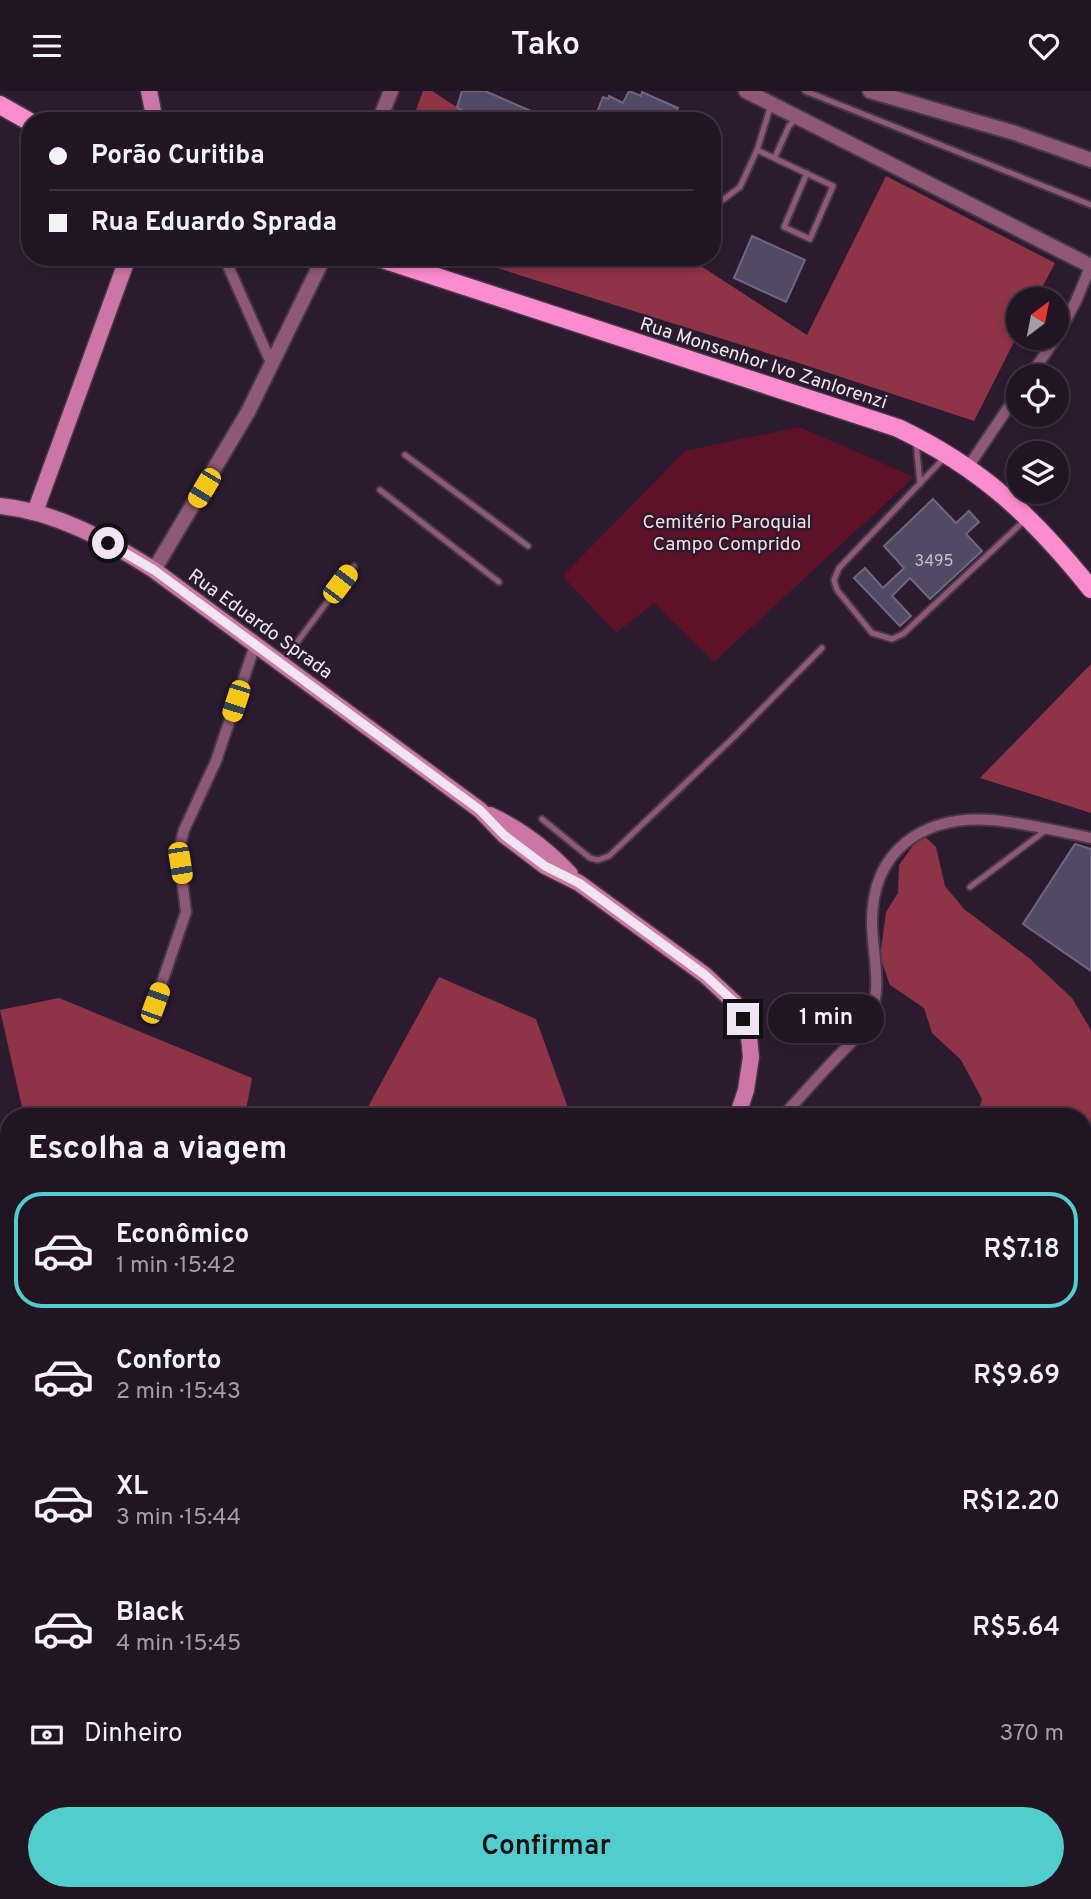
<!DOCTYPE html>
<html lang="pt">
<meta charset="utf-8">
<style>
:root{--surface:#211423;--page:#291d2b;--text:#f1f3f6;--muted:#a29ea6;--line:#3e3341;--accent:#52cdce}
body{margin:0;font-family:Overpass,sans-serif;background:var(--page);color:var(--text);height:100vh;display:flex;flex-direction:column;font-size:26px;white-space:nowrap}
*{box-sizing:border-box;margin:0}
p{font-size:23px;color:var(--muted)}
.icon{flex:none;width:38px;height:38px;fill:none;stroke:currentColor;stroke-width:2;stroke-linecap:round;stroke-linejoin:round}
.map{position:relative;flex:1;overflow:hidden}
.drawer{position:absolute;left:0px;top:1017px;width:1092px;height:793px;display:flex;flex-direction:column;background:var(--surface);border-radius:28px 28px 0 0;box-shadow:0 4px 10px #0003,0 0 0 2px var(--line)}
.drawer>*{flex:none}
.banner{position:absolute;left:21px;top:21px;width:700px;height:154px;border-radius:28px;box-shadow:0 4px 10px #0003,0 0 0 2px var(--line);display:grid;align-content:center;height:154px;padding:0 28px;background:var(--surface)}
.needle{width:46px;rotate:32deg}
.fabs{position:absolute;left:1006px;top:196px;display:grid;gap:14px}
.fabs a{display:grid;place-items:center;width:63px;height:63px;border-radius:50%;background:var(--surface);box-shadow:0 4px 10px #0003,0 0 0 2px var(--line);font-size:35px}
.end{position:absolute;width:32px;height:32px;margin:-16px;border:9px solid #f0e5f3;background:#111;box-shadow:0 0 0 4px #111}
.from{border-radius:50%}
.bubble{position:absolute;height:49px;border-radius:24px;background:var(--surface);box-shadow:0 4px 10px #0003,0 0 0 2px var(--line);font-size:23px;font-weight:600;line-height:49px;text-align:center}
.car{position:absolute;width:21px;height:42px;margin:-21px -10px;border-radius:9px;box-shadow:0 0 5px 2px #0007;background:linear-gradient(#f5c518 24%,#345 0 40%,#f5c518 0 76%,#345 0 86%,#f5c518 0)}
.banner b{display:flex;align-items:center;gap:24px;height:66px;font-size:26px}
.banner b+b{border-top:2px solid var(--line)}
.banner i{width:18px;height:18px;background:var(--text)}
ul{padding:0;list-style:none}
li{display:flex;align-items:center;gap:21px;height:116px;margin:0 14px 10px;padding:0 14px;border:4px solid transparent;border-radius:28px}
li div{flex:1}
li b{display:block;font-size:26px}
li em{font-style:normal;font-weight:600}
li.active{border-color:var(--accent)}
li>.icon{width:63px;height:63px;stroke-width:1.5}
h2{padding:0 28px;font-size:32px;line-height:84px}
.pay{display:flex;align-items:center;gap:18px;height:77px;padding:0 28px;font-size:26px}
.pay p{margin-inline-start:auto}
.primary-button{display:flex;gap:14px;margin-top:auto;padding:14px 28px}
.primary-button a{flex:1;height:80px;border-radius:42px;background:var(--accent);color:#111;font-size:28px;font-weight:600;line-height:80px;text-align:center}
header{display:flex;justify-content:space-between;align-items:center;height:91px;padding:0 28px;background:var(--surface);font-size:32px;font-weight:600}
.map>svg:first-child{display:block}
.green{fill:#5f1227}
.forest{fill:#8d3447}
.building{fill:#514a65;stroke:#6d6783;stroke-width:2}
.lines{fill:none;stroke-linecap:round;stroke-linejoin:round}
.service-casing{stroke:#47374a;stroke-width:9}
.minor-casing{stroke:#47374a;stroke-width:14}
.tertiary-casing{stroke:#47374a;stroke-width:18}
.secondary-casing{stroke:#47374a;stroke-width:19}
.primary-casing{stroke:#47374a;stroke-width:21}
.service{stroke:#8e5977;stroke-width:5}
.minor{stroke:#8e5977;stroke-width:10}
.tertiary{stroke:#8e5977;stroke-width:14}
.secondary{stroke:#cc76a7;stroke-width:16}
.primary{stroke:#fc8ccd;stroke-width:18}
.route{stroke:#f0e5f3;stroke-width:9}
.labels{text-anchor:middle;stroke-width:5;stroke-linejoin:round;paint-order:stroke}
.number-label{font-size:16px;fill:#c8bed0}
.street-label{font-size:19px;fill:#f0e5f3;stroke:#2c1b2f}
.park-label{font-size:19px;fill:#f7dcde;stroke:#2c1b2f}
</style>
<header><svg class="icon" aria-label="menu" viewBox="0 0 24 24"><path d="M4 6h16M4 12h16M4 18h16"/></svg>Tako<svg class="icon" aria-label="heart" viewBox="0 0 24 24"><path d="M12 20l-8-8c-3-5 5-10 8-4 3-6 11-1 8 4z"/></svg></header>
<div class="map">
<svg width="1091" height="1808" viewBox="0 0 1091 1808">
<rect width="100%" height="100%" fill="#2c1b2f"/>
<path class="green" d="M799 336 914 386 714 571 654 512 616 542 563 485 685 360Z"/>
<path class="forest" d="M423 0H432L478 30H412Z
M886 85 1055 172 1036 208H1018V243L974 330 802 273 462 166H687L807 244Z
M1091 573V722L980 687Z
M924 745 936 756 945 795 964 818 1029 867 1072 907 1091 939V1273L1083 1266V1026L957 1025 978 1021 982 1008 961 969 932 942 924 917 890 894 880 866 886 821 898 802 899 774 917 749Z
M439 886 536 928 571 1025H363Z
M59 907 252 987 245 1025H24L0 919Z
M9 1156V1801H327L326 1808H0V1169Z
M1091 1446V1562L1085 1565 1083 1564V1453Z"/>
<path class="building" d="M462 0H485L554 30H477L457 16Z
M629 0 641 5 642 1 678 17 676 20 697 30H605L599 27 601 23 597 21 603 6 608 8 609 5 623 12Z
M752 145 805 169 786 211 734 187Z
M933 408 956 432 969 420 979 431 966 443 982 460 930 508 910 487 892 505 911 525 900 535 854 487 865 477 883 497 904 477 884 455Z
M1075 753 1091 758V880L1023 833Z"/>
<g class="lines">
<defs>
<path id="service" d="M805 0 1091 114
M757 59 833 95 810 148 784 136 807 82
M775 66 789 35 797 27
M712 117 740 96 757 59 771 14
M916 351 920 393
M405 364 528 455
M946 365 839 477 834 489 837 499 872 542 892 548 903 543 1026 428
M380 399 499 491
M283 570 354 475
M542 728 590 767 598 769 609 765 734 646 822 557
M970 796 1046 739"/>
<path id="minor" d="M224 166 272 274
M1057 246 1076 210 1091 174
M1030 285 1056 247
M968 376 1018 302
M155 912 186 821 180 772V755L184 739 216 670 255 554
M782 1026C800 1006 818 986 836 967 848 954 863 942 870 926 883 897 872 861 872 831 872 759 923 724 992 729 1025 732 1058 740 1091 747
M988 1803 993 1808
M486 1808 492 1801
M670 1808 674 1801"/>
<path id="tertiary" d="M746 0 1091 175
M870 0 1015 42 1091 69
M379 30 391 0
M154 479 248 321 324 166"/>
<path id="secondary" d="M149 0 155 30
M0 415C57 421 107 449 154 479L480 719 504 744 545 775 579 792 705 884 734 911 743 928 749 946 751 966 746 999 737 1026
M35 421 128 166
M490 724C520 738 547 758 570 783
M1083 1689 1091 1697"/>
<path id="primary" d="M0 14 30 31
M376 166 898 337C982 377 1033 426 1091 498"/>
</defs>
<use href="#service" class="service-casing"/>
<use href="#minor" class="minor-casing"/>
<use href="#tertiary" class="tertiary-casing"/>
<use href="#secondary" class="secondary-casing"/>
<use href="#primary" class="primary-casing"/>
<use href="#service" class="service"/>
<use href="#minor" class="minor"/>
<use href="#tertiary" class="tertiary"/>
<use href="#secondary" class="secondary"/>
<use href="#primary" class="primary"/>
</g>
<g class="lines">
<path class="route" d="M108 452 154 479 480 719 504 744 545 775 579 792 705 884 734 911 743 928"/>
</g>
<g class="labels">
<g class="number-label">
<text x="934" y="475">3495</text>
</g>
<g class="street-label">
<text transform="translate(764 271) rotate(18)" y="7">Rua Monsenhor Ivo Zanlorenzi</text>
<text transform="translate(261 532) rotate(36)" y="7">Rua Eduardo Sprada</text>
</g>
<g class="park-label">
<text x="727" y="437">Cemitério Paroquial<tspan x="727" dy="22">Campo Comprido</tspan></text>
</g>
</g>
</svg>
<div class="fabs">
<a><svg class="needle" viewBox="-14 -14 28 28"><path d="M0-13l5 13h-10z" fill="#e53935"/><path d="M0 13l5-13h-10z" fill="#a29ea6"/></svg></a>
<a><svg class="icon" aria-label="locate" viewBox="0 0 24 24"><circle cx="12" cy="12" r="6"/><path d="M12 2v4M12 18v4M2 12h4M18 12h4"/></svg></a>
<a><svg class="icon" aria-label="layers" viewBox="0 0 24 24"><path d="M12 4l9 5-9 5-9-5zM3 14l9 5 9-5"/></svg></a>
</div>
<i class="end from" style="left:108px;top:452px"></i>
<i class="end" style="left:743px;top:928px"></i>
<div class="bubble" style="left:768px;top:903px;width:116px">1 min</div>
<i class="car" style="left:204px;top:397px;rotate:211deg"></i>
<i class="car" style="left:340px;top:493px;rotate:37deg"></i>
<i class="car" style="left:236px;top:610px;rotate:198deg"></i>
<i class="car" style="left:180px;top:772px;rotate:171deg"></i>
<i class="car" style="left:155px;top:912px;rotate:20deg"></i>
<div class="banner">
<b><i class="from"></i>Porão Curitiba</b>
<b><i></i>Rua Eduardo Sprada</b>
</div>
<section class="drawer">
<h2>Escolha a viagem</h2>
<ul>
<li class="active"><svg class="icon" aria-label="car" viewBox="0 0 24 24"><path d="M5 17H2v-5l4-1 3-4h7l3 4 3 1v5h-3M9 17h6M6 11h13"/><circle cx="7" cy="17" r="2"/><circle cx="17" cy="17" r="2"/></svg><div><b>Econômico</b><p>1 min · 15:42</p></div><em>R$7.18</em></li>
<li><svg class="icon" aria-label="car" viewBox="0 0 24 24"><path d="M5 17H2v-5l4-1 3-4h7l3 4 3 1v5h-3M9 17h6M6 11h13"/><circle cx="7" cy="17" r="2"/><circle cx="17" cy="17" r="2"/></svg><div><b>Conforto</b><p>2 min · 15:43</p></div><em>R$9.69</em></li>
<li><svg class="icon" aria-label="car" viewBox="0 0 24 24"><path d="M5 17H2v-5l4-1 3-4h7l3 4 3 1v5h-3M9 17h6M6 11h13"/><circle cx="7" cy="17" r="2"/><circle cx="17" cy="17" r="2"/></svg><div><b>XL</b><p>3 min · 15:44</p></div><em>R$12.20</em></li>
<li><svg class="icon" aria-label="car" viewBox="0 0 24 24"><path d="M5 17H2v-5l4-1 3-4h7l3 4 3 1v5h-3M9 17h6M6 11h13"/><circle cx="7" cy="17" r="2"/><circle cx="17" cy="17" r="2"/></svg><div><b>Black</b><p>4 min · 15:45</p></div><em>R$5.64</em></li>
</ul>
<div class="pay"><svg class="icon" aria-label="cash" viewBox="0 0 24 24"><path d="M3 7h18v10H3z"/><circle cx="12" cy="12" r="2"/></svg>Dinheiro<p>370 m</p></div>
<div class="primary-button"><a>Confirmar</a></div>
</section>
</div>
